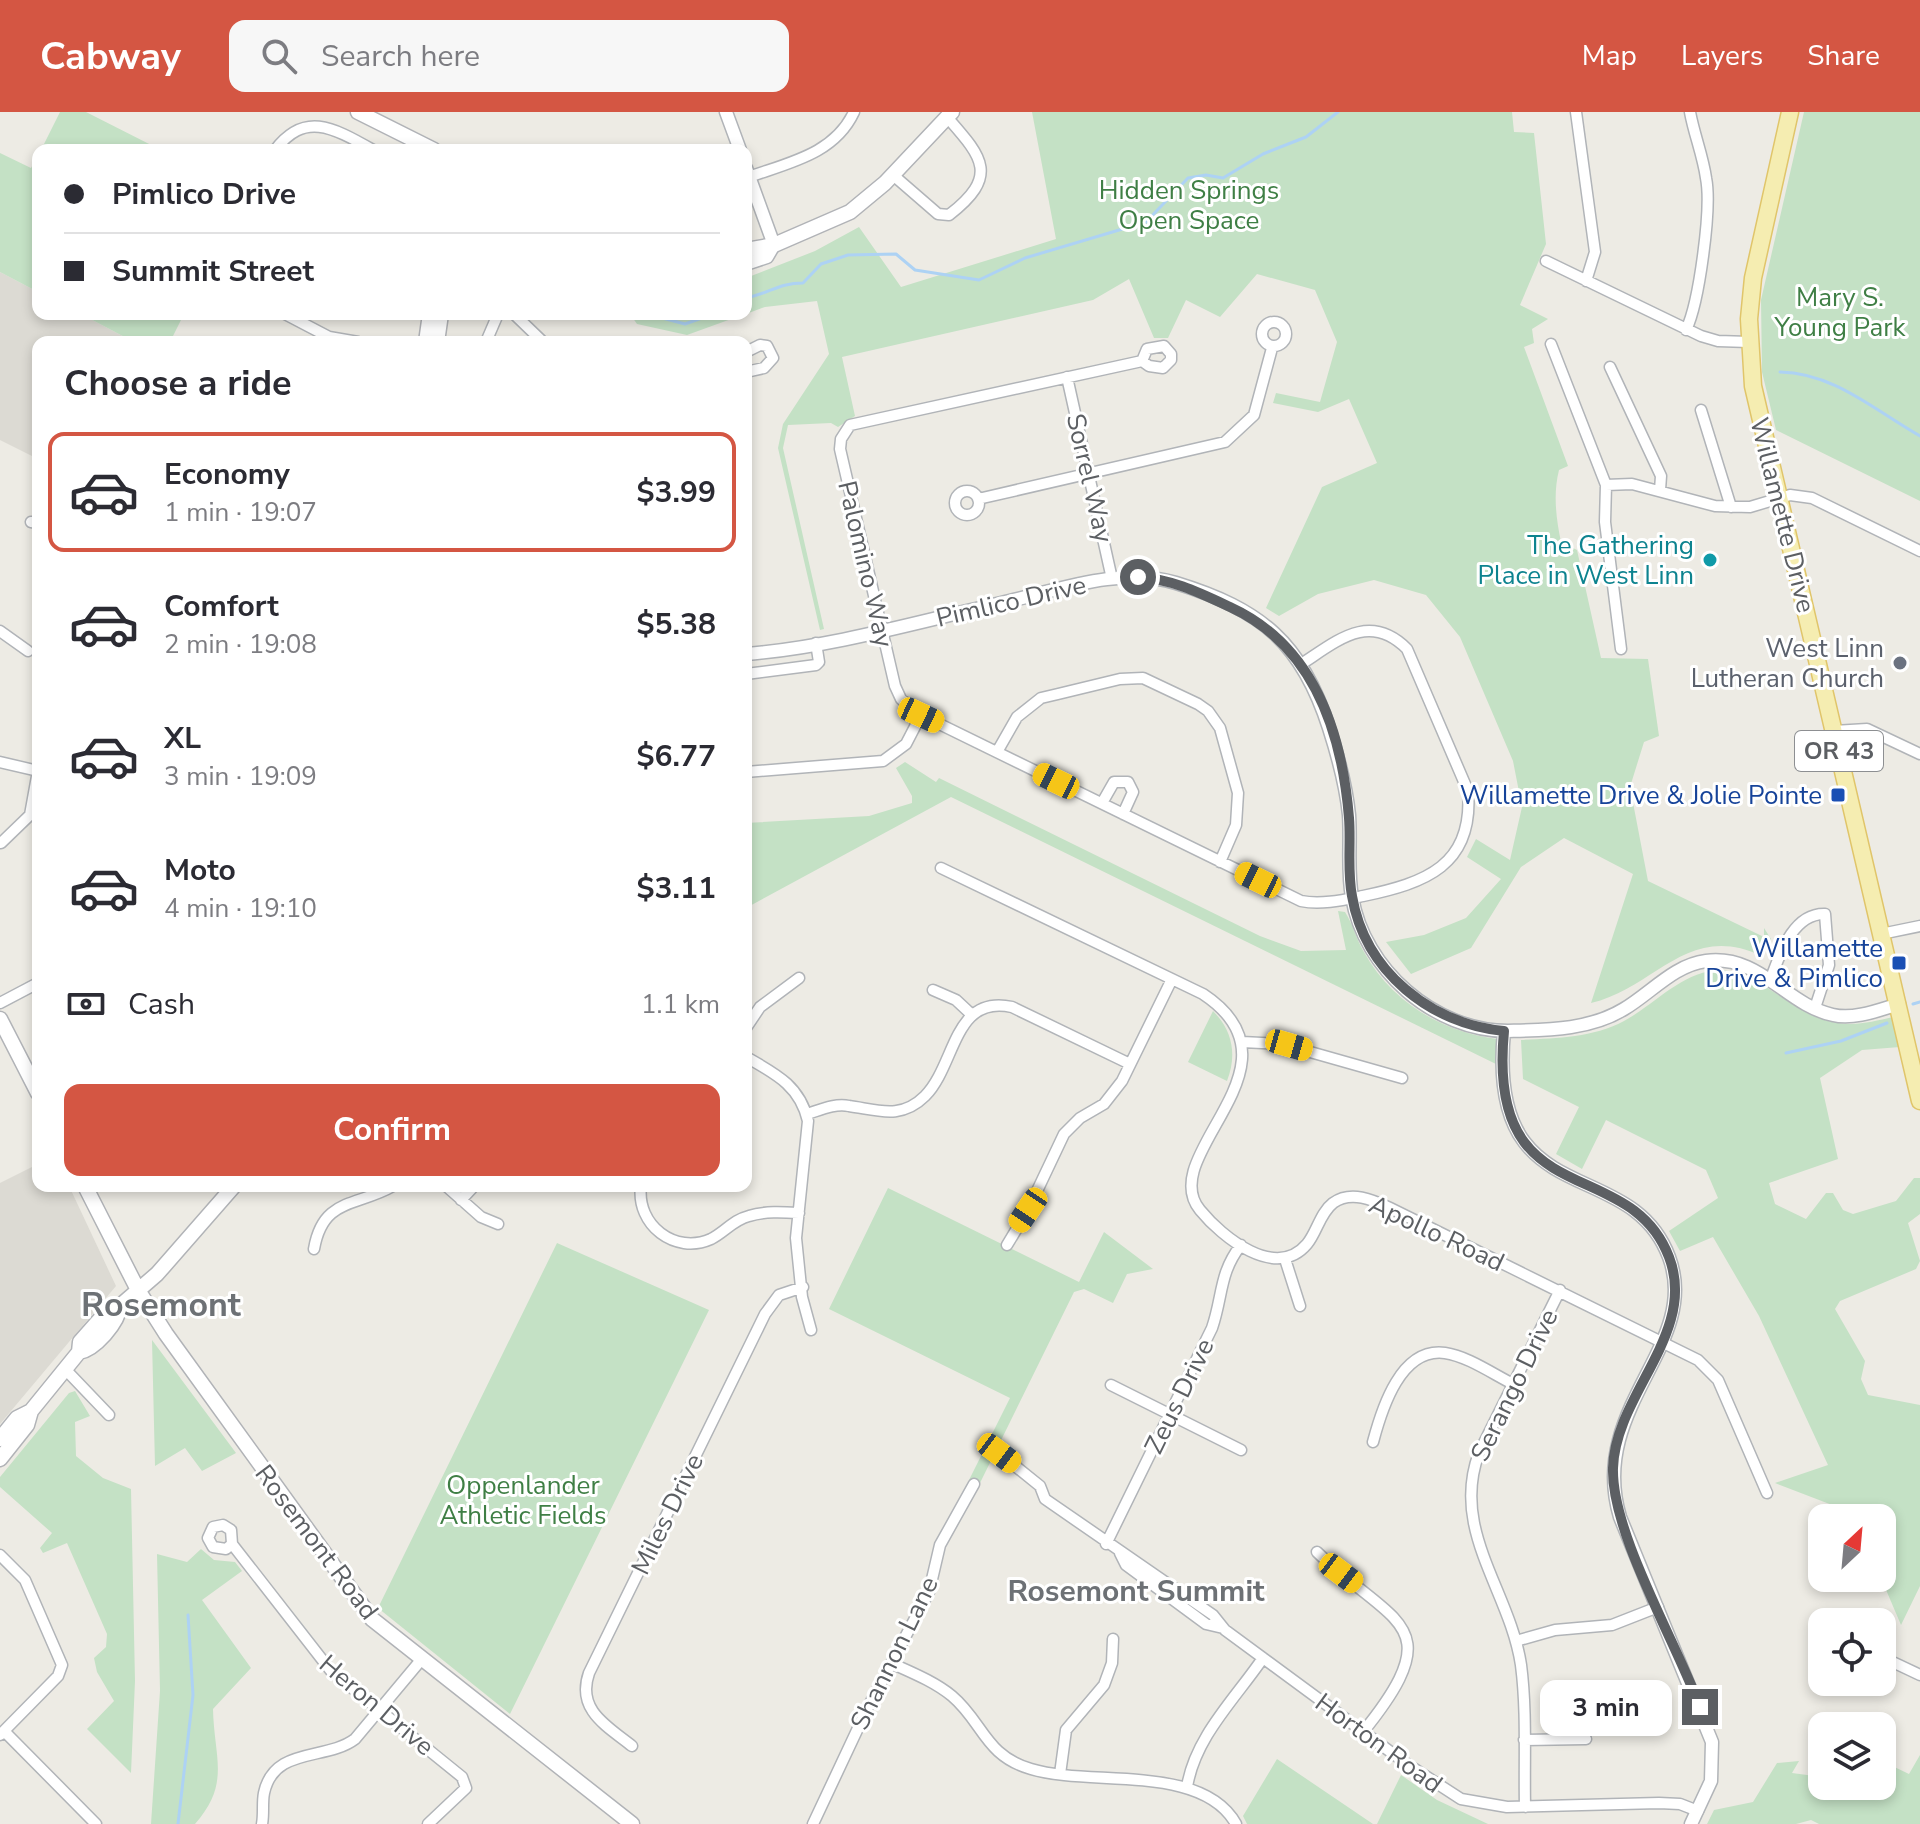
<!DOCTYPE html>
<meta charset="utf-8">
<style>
:root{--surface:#fff;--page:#f7f7f7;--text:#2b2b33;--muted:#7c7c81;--line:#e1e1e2;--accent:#d45643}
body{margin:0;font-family:"Nunito Sans",sans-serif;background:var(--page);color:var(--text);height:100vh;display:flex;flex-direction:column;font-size:30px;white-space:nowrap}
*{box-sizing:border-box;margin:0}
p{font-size:26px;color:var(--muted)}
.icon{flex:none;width:44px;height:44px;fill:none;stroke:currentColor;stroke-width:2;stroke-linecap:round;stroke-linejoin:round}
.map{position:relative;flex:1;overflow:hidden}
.side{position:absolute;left:32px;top:224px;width:720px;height:856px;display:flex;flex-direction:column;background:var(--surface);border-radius:16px;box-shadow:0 4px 12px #0003}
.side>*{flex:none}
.guide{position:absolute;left:32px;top:32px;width:720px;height:176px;border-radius:16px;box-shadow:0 4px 12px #0003;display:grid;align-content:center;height:176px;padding:0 32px;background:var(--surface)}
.needle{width:52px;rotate:26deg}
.tools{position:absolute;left:1808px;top:1392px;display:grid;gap:16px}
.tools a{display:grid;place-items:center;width:88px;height:88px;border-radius:16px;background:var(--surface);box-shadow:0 4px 12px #0003;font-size:40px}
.end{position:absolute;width:36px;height:36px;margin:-18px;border:10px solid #5c5f63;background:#fff;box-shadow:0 0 0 4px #fff}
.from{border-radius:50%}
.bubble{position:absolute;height:56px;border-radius:16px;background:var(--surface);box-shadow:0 4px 12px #0003;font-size:26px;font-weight:700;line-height:56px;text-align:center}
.car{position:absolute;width:24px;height:48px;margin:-24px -12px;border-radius:10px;box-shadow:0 0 6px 2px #0007;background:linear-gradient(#f5c518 24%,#345 0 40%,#f5c518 0 76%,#345 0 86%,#f5c518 0)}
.guide b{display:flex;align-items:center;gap:28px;height:76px;font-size:30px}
.guide b+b{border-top:2px solid var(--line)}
.guide i{width:20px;height:20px;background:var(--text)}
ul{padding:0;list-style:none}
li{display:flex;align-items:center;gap:24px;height:120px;margin:0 16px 12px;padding:0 16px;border:4px solid transparent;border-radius:16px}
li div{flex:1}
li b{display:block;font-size:30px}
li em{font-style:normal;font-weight:700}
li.active{border-color:var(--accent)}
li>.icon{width:72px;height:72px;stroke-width:1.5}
h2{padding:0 32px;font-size:36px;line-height:96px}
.pay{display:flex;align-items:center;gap:20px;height:88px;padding:0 32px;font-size:30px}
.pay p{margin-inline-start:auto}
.action{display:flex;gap:16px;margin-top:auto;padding:16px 32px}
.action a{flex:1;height:92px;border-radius:16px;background:var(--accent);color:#fff;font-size:32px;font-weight:700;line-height:92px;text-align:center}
header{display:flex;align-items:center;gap:48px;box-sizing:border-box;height:112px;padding:0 40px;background:var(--accent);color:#fff}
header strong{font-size:38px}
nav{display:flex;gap:44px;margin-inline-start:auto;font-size:28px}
.search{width:560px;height:72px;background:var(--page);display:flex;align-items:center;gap:20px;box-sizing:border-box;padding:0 28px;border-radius:16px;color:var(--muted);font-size:30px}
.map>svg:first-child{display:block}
.education{fill:#dcdad3}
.green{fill:#c4e1c5}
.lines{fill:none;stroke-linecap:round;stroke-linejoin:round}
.stream{stroke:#add2f4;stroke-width:3}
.minor-casing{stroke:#b1b4b8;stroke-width:13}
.tertiary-casing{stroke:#b1b4b8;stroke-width:15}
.secondary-casing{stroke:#b1b3b7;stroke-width:17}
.primary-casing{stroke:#e0c56a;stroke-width:19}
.minor{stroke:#fff;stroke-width:10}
.tertiary{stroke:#fff;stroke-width:12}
.secondary{stroke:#fff;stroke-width:14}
.primary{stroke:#f5edb1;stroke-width:16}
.route{stroke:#5c5f63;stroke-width:10}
.culture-dot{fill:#0f9aa8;stroke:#fff;stroke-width:3}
.worship-dot{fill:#6b7280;stroke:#fff;stroke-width:3}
.transit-dot{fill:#1a4fb4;stroke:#fff;stroke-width:3}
.labels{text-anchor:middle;stroke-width:6;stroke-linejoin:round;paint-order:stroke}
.shield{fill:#fff;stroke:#8d8f92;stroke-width:2}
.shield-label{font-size:24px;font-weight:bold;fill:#5c5f63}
.park-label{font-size:26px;fill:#3f7f45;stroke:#fff}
.street-label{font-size:26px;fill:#5c5f63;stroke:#fff}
.culture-label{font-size:26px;fill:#0d838f;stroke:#fff;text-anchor:end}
.worship-label{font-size:26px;fill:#5b616d;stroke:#fff;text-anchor:end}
.transit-label{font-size:26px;fill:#164399;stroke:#fff;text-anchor:end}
.quarter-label{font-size:30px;font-weight:bold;fill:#6d7175;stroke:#fff}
.district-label{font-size:34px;font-weight:bold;fill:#6d7175;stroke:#fff}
</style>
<header>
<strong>Cabway</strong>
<div class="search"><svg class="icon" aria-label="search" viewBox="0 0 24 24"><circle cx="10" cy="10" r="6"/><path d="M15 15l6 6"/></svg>Search here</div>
<nav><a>Map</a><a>Layers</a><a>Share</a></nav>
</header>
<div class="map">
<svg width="1920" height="1712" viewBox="0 0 1920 1712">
<rect width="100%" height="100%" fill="#edebe4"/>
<path class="education" d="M0 160 38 180V202H81L134 230H38V347L0 328Z
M38 1052V1074H69L116 1174 0 1312V1071Z"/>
<path class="green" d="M60 0H86L161 38H41Z
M1032 0H1512L1514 20 1534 21 1546 132 1520 193 1548 207 1532 217 1534 231 1524 235 1568 354 1559 358C1553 382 1556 406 1561 430L1577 438 1601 546 1648 547 1659 624 1644 630 1630 675 1648 769 1764 825V816L1771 827 1762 844C1687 809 1656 876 1591 891L1633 762 1564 726 1521 755 1471 836 1411 862 1386 830 1424 823 1466 806 1501 767 1467 745 1476 727 1510 748 1522 695 1513 649 1460 525 1426 483 1374 468 1318 482 1279 504 1266 496 1322 375 1377 351 1349 287 1318 300 1273 291 1276 281 1320 290 1337 230 1315 178 1257 162 1220 205 1186 188 1168 226H1154L1129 167 1093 188 842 245 855 304 838 315 831 311 788 313 783 336 824 517 820 518 778 336 783 312 829 242 817 189 765 195 746 202V166L815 139 859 115 901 175 1056 127Z
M1804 0H1920V389L1776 318 1762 260 1761 188Z
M0 41 31 56 38 43V180L0 160Z
M81 202H184L170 230H134Z
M630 202H745L687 223 637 212Z
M905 650 936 670 939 666 1260 824 1301 839 1346 838 1338 799 1345 800C1353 812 1356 827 1364 840 1391 889 1441 920 1497 927L1498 953 951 685 746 796V711L869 704 912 691V684L896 656Z
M1715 858C1764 858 1791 905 1838 911 1857 914 1875 909 1893 905L1900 935 1862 938 1820 966 1838 1047 1769 1071 1775 1092 1806 1107 1826 1081H1833L1843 1098 1853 1102 1896 1089 1914 1066H1920V1102L1908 1111 1920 1149 1916 1157 1840 1189 1835 1197 1865 1249 1861 1267 1868 1283 1920 1293V1474L1901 1513 1881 1466 1882 1406H1855L1853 1401 1775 1371 1828 1353 1759 1204 1713 1125 1680 1139 1669 1119 1718 1086 1706 1058 1606 1008 1582 1057 1556 1042 1579 995 1523 967 1521 928C1556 926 1592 926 1624 909 1655 892 1679 863 1715 858Z
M1213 899C1233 919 1237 943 1227 969L1188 950Z
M888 1076 1079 1170 1104 1120 1153 1157 1127 1162 1113 1191 1084 1177 1074 1180 979 1373 969 1368 1010 1286 829 1197Z
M557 1131 709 1198 510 1602 378 1496Z
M152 1228 236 1341 202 1359 185 1336 155 1354Z
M75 1279 90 1304 75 1310 76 1344 103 1366 131 1377 135 1569 131 1661 87 1617 114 1589 97 1560 94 1546 106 1535 107 1522 67 1431 43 1441 40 1436 52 1421 0 1375V1365L69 1281Z
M201 1437 214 1448 235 1450 242 1459 202 1488 251 1556 213 1597C214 1646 231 1671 195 1712H151L160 1579 157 1442 187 1450Z
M1920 1643V1712H1819L1811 1708 1796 1712H1707L1714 1698 1753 1690 1777 1651 1799 1649 1792 1661 1822 1665V1674H1882V1649L1909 1662Z
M1277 1647 1373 1712H1247L1243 1704Z
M1401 1663 1437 1688 1488 1712H1377Z"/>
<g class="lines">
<path class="stream" d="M746 186C770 181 779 171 803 171L821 152 848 143 896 142 915 158 979 168 1025 146 1146 110 1188 66 1206 63 1223 66 1263 42 1306 25 1338 0
M647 202 685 212 713 202
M1780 260C1834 261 1874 298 1920 324
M1913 892 1920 890
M1786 941 1841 929 1887 911
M178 1712 193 1583 188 1503"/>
<defs>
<path id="minor" d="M1576 0 1595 140 1586 169
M275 38C304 0 331 14 373 38
M893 63 938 102 949 103C1001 63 981 44 946 4
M746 66C787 51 834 43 854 0
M1546 149 1701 224 1718 229 1749 230
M285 202 329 225 358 230
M514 202 543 230
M1262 222a12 12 0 1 1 24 0a12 12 0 1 1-24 0Z
M1686 218C1699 191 1712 96 1706 66 1703 44 1694 22 1690 0
M486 230 498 202
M1551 232 1606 373 1605 410 1621 537
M746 240 760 233 767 234 773 246 764 256 746 260
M1142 249 1147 237 1164 234 1171 242V248L1163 256 1149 254 1142 249 850 313 841 327 840 337 895 574 901 587 921 603 1301 789C1321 793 1343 788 1363 784 1425 771 1474 754 1468 679L1407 537C1370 500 1338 528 1303 551
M1610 255 1661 364 1660 378
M1067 265 1112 467
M1701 298 1731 395
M1606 373 1632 372 1715 394 1750 395 1790 383 1812 386 1920 439
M955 391a12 12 0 1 1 24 0a12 12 0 1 1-24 0Z
M978 387 1225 330 1254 303 1272 236
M31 410 38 411
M0 519 28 539
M746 562 816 553 819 550 816 531
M1834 619 1867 617 1920 642
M997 640 1017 605 1041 586 1058 582 1120 567 1143 566 1198 592 1208 599 1220 616 1238 681 1236 713 1220 750
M0 650 38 659 30 703 1 731
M746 660 883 649 906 632 921 603
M1102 691 1114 670H1128L1133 680 1123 702
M941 756 1203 882C1312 954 1154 1042 1200 1098 1222 1125 1276 1169 1307 1132 1317 1120 1320 1101 1333 1091 1351 1078 1373 1088 1390 1096L1698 1248 1718 1268 1767 1381
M1881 822 1920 814
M1771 866C1780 842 1793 801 1825 802L1829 853 1815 896
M933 878 956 888 971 902
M0 891 38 871
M746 916 760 895 799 866
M1242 930 1282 932 1402 966
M746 945C776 962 800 974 808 1009L796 1126 802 1185 811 1218
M807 1002C820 998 835 991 849 994 878 998 901 1008 925 984 956 953 953 882 1012 895L1130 952
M446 1074 481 1105 498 1112
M641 1074C636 1113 675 1143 711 1127 725 1120 733 1108 749 1104 765 1099 782 1100 799 1101
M461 1088 474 1074
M1007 1133 1028 1098 1064 1022 1080 1006 1104 992 1122 969 1172 867
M314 1137C323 1085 357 1095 393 1074
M1285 1147 1300 1194
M65 1257 109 1303
M1111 1273 1241 1338
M1373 1330C1382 1296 1401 1235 1445 1241 1467 1244 1493 1262 1513 1272
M999 1341 1040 1374 1045 1387 1213 1503 1225 1518 1407 1652 1461 1687 1507 1695 1659 1691 1680 1692 1698 1699
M232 1432 226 1437 213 1435 208 1426 213 1415 223 1413 231 1418 232 1432 331 1559 462 1665 466 1676 428 1712
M1106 1432 1212 1216C1223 1184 1219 1161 1241 1133
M1317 1440C1393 1514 1452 1510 1363 1620
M1120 1441 1126 1453 1206 1512 1223 1516
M0 1443 25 1468 62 1553 58 1564 0 1623
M1819 1510 1822 1514
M1516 1529 1555 1518 1612 1513 1658 1495
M1882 1545 1920 1563
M893 1552C913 1561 935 1570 952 1584 983 1610 985 1644 1031 1657 1090 1675 1202 1651 1236 1712
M4 1619 96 1712
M1524 1628 1586 1627
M632 1634C607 1614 576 1598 589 1561L765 1202 779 1183 803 1175
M1060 1662 1066 1618 1104 1573 1112 1551 1113 1527
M1187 1675C1195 1625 1235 1587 1263 1546
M1525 1695C1524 1649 1527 1599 1521 1553 1510 1479 1450 1418 1479 1341L1560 1178
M262 1712C264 1702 262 1691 264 1681 274 1634 326 1649 355 1627L421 1548
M813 1712 867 1597 929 1480 940 1433 974 1372"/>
<path id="tertiary" d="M726 0 740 38
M746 56 774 133 767 145 746 152
M746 542C832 535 917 510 1001 491 1056 479 1119 454 1176 471 1261 497 1302 531 1329 616 1338 644 1346 673 1349 703 1351 730 1347 758 1352 785 1364 857 1434 919 1508 919 1547 918 1590 918 1624 897 1651 881 1674 853 1706 849 1760 842 1786 893 1833 903 1854 908 1879 898 1899 892
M1504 919C1486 1105 1630 1040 1669 1145 1702 1233 1587 1295 1620 1405L1712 1630 1711 1669 1691 1712"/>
<path id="secondary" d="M358 0 434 38
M746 138 774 133 850 100 885 71 952 0
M426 230 430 202
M437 230 441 202
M0 907 38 981
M85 1074 138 1178 166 1222 372 1507 632 1712
M79 1240C95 1237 118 1211 120 1194
M0 1327 17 1306 31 1299 79 1240 80 1230 111 1195 120 1194 157 1162 234 1074
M0 1347 27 1313 31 1299"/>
<path id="primary" d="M1790 0 1753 166 1749 207 1753 274 1920 989"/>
</defs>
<use href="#minor" class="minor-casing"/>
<use href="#tertiary" class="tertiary-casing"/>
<use href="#secondary" class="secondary-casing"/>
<use href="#primary" class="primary-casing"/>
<use href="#minor" class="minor"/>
<use href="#tertiary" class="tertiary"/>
<use href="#secondary" class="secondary"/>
<use href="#primary" class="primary"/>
</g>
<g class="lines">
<path class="route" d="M1138 465C1172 467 1200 481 1230 495 1313 533 1342 619 1349 706 1351 731 1347 759 1352 784 1365 860 1431 912 1504 919 1486 1105 1629 1040 1669 1145 1698 1221 1615 1282 1613 1356 1611 1420 1676 1530 1700 1595"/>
</g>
<circle class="culture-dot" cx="1710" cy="448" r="8"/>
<circle class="worship-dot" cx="1900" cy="551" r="8"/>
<g class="transit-dot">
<rect x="1830" y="675" width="16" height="16" rx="4"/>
<rect x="1891" y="843" width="16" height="16" rx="4"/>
</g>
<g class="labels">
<rect class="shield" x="1795" y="619" width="88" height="40" rx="6"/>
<g class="shield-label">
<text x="1839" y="647">OR 43</text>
</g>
<g class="park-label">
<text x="1189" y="87">Hidden Springs<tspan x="1189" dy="30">Open Space</tspan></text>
<text x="1840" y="194">Mary S.<tspan x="1840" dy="30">Young Park</tspan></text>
<text x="523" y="1382">Oppenlander<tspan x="523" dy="30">Athletic Fields</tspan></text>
</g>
<g class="street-label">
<text transform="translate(1090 366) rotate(77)" y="9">Sorrel Way</text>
<text transform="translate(1783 403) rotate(76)" y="9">Willamette Drive</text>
<text transform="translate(866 452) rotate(77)" y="9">Palomino Way</text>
<text transform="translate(1011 489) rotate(-13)" y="9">Pimlico Drive</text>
<text transform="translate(1437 1121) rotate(25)" y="9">Apollo Road</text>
<text transform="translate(1514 1273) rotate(-64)" y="9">Serango Drive</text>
<text transform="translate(1179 1284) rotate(-64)" y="9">Zeus Drive</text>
<text transform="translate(667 1402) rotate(-64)" y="9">Miles Drive</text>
<text transform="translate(317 1430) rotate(53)" y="9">Rosemont Road</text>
<text transform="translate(894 1541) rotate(-64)" y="9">Shannon Lane</text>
<text transform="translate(377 1593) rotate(40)" y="9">Heron Drive</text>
<text transform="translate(1379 1631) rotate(36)" y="9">Horton Road</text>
</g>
<g class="culture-label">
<text x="1694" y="442">The Gathering<tspan x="1694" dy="30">Place in West Linn</tspan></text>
</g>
<g class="worship-label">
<text x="1884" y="545">West Linn<tspan x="1884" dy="30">Lutheran Church</tspan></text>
</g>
<g class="transit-label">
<text x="1822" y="692">Willamette Drive &amp; Jolie Pointe</text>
<text x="1883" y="845">Willamette<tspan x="1883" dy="30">Drive &amp; Pimlico</tspan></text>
</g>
<g class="quarter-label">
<text x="1136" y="1489">Rosemont Summit</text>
</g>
<g class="district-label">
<text x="161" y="1204">Rosemont</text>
</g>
</g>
</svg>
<div class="tools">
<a><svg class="needle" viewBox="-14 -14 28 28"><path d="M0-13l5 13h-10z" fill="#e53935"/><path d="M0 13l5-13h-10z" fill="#7c7c81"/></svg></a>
<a><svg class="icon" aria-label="locate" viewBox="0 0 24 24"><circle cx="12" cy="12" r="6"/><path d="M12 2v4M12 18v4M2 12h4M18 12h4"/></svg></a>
<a><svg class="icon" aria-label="layers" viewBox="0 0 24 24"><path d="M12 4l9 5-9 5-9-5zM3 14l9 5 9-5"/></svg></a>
</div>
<i class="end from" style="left:1138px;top:465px"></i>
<i class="end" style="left:1700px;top:1595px"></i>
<div class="bubble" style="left:1540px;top:1568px;width:132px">3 min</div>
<i class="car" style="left:921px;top:603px;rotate:115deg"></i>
<i class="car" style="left:1056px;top:669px;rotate:296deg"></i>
<i class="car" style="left:1258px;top:768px;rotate:296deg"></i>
<i class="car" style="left:1289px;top:933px;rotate:106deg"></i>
<i class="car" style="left:1028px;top:1098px;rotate:214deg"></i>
<i class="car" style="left:999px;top:1341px;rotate:127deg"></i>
<i class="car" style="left:1341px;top:1461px;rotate:127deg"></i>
<div class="guide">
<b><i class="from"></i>Pimlico Drive</b>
<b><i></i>Summit Street</b>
</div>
<section class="side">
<h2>Choose a ride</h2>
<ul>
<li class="active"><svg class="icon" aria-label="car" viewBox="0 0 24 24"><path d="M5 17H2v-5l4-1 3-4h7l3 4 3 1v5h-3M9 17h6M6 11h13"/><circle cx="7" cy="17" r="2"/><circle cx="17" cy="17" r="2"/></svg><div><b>Economy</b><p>1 min · 19:07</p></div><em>$3.99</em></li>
<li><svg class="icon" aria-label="car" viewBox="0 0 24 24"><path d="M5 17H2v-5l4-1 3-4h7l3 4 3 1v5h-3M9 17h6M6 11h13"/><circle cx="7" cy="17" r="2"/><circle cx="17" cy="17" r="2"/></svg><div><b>Comfort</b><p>2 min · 19:08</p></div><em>$5.38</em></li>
<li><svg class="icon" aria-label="car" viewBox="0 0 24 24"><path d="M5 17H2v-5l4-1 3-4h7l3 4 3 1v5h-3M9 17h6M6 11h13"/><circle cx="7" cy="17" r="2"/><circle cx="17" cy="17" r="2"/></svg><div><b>XL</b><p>3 min · 19:09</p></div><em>$6.77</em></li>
<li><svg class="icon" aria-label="car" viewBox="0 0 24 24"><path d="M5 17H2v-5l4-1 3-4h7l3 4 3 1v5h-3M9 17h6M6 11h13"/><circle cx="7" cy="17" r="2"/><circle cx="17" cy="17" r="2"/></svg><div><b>Moto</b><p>4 min · 19:10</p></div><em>$3.11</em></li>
</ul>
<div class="pay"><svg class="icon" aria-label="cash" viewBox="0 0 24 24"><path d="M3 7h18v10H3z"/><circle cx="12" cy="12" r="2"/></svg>Cash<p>1.1 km</p></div>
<div class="action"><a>Confirm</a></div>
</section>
</div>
